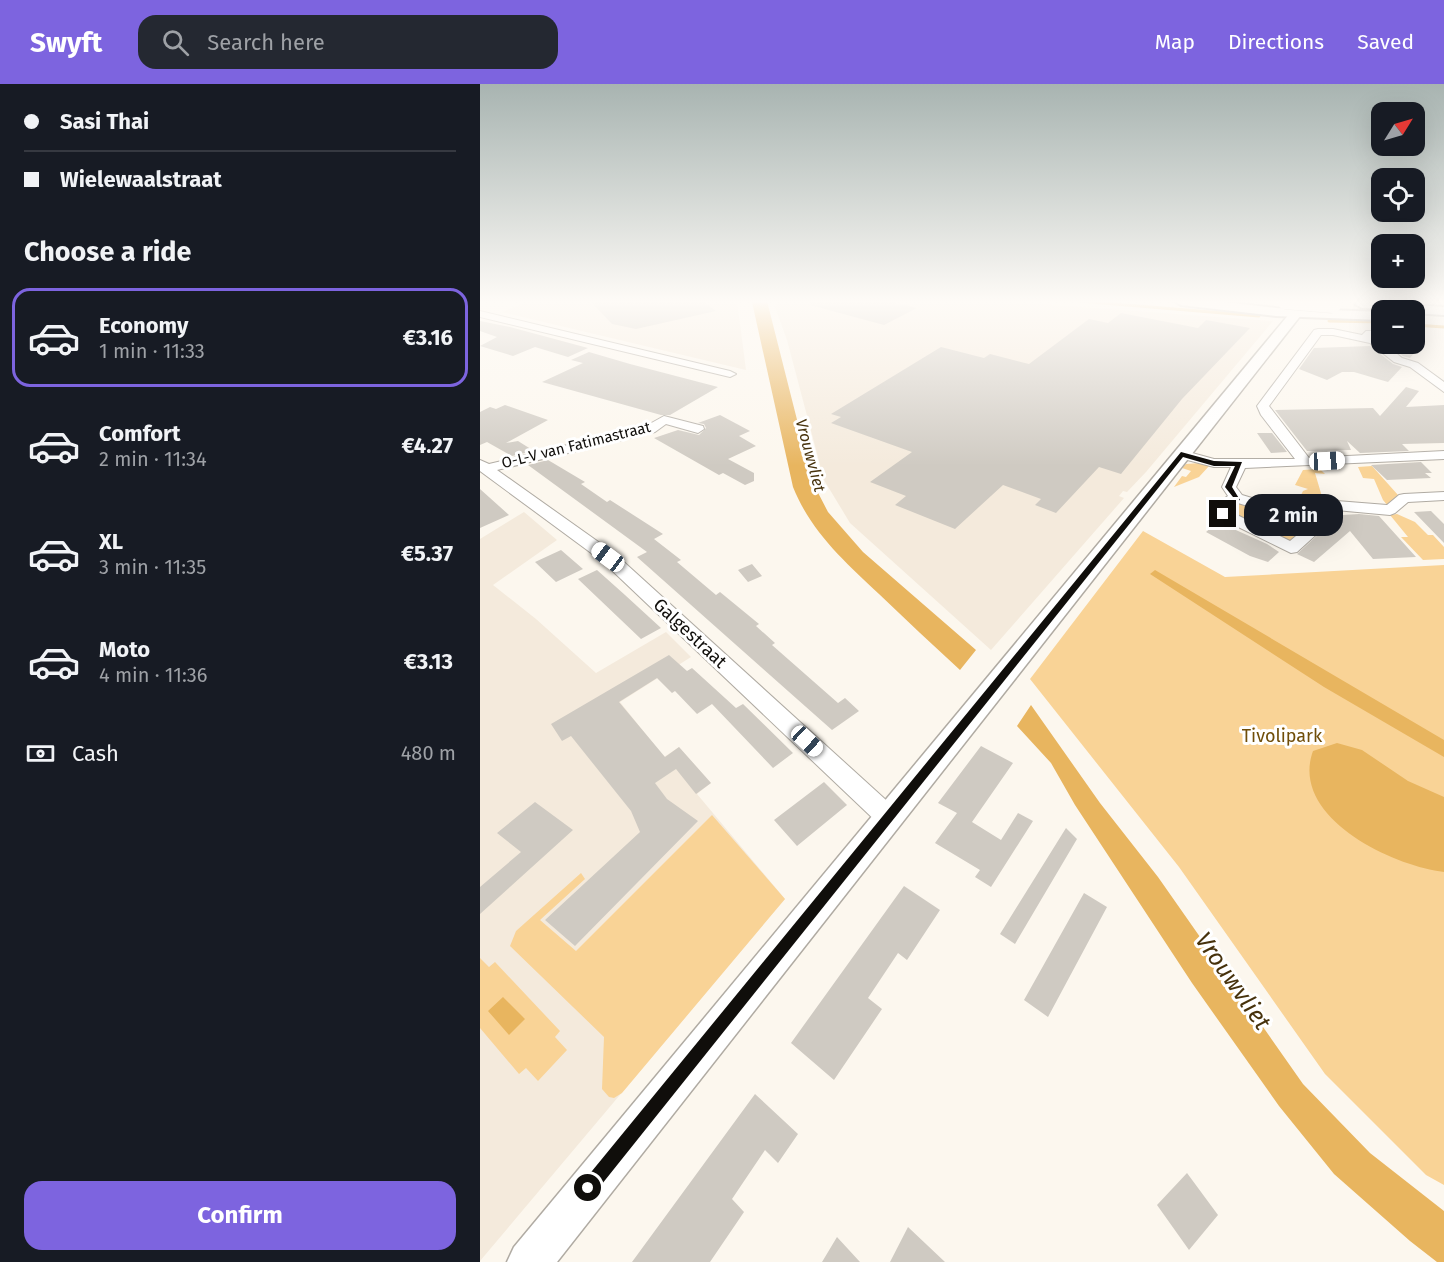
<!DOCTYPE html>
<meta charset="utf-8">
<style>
:root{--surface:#171b24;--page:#242831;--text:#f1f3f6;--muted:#9ea1a6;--line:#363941;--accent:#7d64df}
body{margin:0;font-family:"Fira Sans",sans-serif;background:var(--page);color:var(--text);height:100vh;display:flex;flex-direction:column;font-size:22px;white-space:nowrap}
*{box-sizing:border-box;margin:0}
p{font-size:20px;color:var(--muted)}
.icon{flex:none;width:33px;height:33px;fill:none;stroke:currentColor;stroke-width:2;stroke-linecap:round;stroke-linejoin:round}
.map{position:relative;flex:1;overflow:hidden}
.drawer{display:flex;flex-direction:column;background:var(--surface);width:480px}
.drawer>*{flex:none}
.banner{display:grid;align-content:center;height:132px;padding:0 24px;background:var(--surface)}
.needle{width:39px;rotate:53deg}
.buttons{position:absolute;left:891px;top:18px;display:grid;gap:12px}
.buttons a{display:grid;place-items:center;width:54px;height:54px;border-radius:12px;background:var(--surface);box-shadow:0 6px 24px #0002;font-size:30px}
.end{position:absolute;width:27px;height:27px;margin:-14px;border:8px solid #100e0b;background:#fff;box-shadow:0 0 0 3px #fff}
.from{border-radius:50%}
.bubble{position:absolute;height:42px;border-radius:18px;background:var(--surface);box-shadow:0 6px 24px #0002;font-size:20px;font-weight:700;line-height:42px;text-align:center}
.car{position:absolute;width:18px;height:36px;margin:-18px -9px;border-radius:8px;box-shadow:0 0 4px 2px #0007;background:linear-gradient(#fff 24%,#345 0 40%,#fff 0 76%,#345 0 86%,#fff 0)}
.banner b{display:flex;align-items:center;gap:21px;height:57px;font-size:22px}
.banner b+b{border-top:2px solid var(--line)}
.banner i{width:15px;height:15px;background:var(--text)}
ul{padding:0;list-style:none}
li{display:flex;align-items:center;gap:18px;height:99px;margin:0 12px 9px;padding:0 12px;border:3px solid transparent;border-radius:18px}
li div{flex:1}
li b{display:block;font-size:22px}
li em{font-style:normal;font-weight:700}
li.current{border-color:var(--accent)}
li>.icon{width:54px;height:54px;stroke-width:1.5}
h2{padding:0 24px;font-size:27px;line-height:72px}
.pay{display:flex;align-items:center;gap:15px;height:66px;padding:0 24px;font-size:22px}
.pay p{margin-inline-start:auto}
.button{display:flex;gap:12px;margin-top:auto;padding:12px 24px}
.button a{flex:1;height:69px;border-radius:18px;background:var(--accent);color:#fff;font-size:24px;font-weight:700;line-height:69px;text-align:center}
header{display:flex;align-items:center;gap:36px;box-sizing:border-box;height:84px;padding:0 30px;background:var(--accent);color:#fff}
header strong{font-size:28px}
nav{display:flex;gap:33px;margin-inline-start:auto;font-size:21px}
.search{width:420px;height:54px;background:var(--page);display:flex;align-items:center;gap:15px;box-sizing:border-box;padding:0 21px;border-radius:18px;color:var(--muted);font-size:22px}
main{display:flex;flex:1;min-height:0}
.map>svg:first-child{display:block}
.built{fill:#f4eadc}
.green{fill:#f9d396}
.water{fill:#e8b55f}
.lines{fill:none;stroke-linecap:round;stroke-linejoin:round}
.stream{stroke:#e8b55f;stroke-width:3}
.building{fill:#cfcac2}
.minor-casing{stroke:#b0aba3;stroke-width:2}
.major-casing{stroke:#b0aba3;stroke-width:3}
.highway-casing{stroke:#b0aba3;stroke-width:4}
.minor{fill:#fff;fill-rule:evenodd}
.major{fill:#fff;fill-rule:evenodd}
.highway{fill:#fff;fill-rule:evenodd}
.highway-bridge-casing{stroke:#b0aba3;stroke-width:17;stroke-linecap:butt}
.highway-bridge{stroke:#fff;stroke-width:16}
.route{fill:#100e0b}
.labels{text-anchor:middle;stroke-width:6;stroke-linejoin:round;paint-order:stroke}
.far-street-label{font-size:15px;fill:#100e0b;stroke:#fff}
.far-water-label{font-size:16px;font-style:italic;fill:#47320c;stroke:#fff}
.street-label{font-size:18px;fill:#100e0b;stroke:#fff}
.park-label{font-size:18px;fill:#704e09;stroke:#fff}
.near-water-label{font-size:24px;font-style:italic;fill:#47320c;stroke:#fff}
</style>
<header>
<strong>Swyft</strong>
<div class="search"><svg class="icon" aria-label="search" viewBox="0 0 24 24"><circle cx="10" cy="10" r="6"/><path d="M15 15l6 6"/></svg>Search here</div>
<nav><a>Map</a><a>Directions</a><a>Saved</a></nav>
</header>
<main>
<section class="drawer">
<div class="banner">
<b><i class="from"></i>Sasi Thai</b>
<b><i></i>Wielewaalstraat</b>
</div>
<h2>Choose a ride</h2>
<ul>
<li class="current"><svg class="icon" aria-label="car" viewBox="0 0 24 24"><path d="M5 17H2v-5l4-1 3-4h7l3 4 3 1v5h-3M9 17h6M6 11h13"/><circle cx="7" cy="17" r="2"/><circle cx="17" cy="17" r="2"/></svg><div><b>Economy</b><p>1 min · 11:33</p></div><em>€3.16</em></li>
<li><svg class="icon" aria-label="car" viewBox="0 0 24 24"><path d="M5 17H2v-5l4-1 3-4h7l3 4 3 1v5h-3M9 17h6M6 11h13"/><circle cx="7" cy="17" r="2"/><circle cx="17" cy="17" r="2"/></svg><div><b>Comfort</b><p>2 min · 11:34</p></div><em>€4.27</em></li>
<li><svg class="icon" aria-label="car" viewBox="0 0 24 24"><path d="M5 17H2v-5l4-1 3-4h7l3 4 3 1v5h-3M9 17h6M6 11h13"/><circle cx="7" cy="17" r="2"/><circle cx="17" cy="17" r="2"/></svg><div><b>XL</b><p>3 min · 11:35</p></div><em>€5.37</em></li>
<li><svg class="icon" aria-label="car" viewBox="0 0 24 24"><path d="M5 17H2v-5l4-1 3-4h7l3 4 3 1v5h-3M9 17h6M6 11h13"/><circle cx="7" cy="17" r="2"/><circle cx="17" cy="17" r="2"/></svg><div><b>Moto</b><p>4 min · 11:36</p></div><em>€3.13</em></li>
</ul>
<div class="pay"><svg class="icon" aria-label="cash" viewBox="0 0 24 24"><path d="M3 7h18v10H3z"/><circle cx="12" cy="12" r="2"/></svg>Cash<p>480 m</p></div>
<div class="button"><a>Confirm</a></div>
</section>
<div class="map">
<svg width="964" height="1178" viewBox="0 0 964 1178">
<rect width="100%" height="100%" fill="#fcf7ee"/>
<path class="built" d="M49 217H257L266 286 22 228Z
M299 217H519L793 237 666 388 647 408 643 407 639 412 644 414 511 566 370 439 344 396 307 256 295 223Z
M44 428 77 456 13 501 56 535 116 589 186 548 211 573 140 618 184 673 199 663 231 699 217 710 305 815 0 1177V455Z"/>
<path class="green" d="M720 379 730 381 719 393 694 403 702 392 706 393 711 387 702 384 706 380Z
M892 382 918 411 908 422 903 416 894 395 883 394 878 383Z
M840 385 845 390 835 389 843 416 813 427 823 407 828 405 815 401 823 386Z
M760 419 818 439 823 446 808 458 752 429 757 420Z
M917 430 935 438 948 451H953L964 463V475L943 476 921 453H928L910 431Z
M663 447 745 493 964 481V1101L946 1091 845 990 699 783 550 595Z
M232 731 305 815 142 1009 134 1014 129 1013 122 1005 124 953 30 862 36 847 101 789 105 795 60 836 96 867Z
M0 874 9 883 15 878 80 947 75 953 87 966 58 997 46 984 39 990 0 944Z"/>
<path class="water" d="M287 217 333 399 348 428 383 468 496 566 480 586C453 561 426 536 399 510 365 478 331 448 313 403L272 218Z
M675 486 964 656V673L844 603 670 490Z
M551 621 620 719 678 793 823 1000 890 1069 964 1127V1178H957L930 1157 854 1090 799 1022 712 899 595 721 571 679 537 642Z
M857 659 882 666 928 697 964 713V788C912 782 809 733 833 667Z
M23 913 45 935 29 951 8 927Z"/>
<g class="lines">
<path class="stream" d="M599 217 779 232
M849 237 902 238
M934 241 964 243"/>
</g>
<path class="building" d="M110 217H223L236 227 156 245 132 240Z
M331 217H408L437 224 404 241 330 221Z
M641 229 718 244 726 236 770 244 702 315 641 390 619 383 576 429 555 421 561 415 523 401 475 445 415 421 426 412 390 398 432 368 351 339 361 333 351 330 461 263 504 274 510 270 549 280 609 235 628 239Z
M0 237 30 243 108 264 88 273 55 263 33 272 0 262 17 253 0 247Z
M910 261H925L935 268 930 274 923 272Z
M890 262 913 280 922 283 908 298 874 288H862L847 296 819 285 834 264Z
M109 268 150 280 238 303 190 331H181L62 298 103 279 91 276Z
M926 303 939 307 926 323 964 321V359L922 360 929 367 880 369 867 357 871 366 827 367 795 326 893 324 900 332Z
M25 321 68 336 26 359 38 357 54 367 32 372 7 358 0 361V328L10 323 16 325Z
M240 331 270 347 259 352 276 362 248 375 274 389V397L265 401 243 389 239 391 174 354 198 346 219 351 226 344 224 340 218 339Z
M777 349H792L807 368 791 369Z
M68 376 105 398 101 400 127 418 130 416 183 450 174 455 201 476 197 478 236 511 240 508 279 540 276 542 295 559 292 561 358 619 365 614 379 627 352 646 157 473 167 468 48 381Z
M941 378 952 389H945L951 394 907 396 891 381Z
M0 405 29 431 0 444Z
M951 427 964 440V459L934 428Z
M879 430 899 432 936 473 893 475 870 447 834 478 817 470 841 448 831 433Z
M738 438 787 460 799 468 788 478 770 472 726 448Z
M81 466 103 485 76 498 55 478Z
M272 480 282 492 268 498 258 486Z
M117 486 145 511 181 544 161 555 98 495Z
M189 571 207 587 212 584 256 624 263 620 313 669 293 684 232 620 217 630 195 607 192 609 177 594 139 618 185 673 199 663 231 699 216 710 196 685 175 699 187 715 218 737 95 862 65 836 160 748 151 727 91 652 82 657 71 640Z
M501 662 533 679 492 738 521 756 538 729 553 737 511 803 495 793 500 786 455 759 477 729 458 719Z
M344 698 367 721 317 762 294 736Z
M55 718 93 746 0 830V803L41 768 17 749Z
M586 744 597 755 535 860 520 850Z
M424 802 460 826 427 876 418 869 388 914 402 925 354 996 311 959Z
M604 809 627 823 568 933 544 916Z
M275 1010 318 1050 298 1079 285 1066 252 1115 264 1128 230 1178H152Z
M707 1089 738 1131 709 1166 677 1121Z
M428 1143 465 1178H410Z
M357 1153 380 1178H342Z"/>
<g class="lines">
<defs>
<path id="minor" d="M0 227 250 287 256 290 250 293 0 233Z
M838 245H853L882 251 886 247H894V251L922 274 938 279 964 298V308L930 283 914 278 890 259 853 251H841L789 322 829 374 964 367V375L765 384 756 403 762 411 812 426 844 416 907 421 919 411 924 410 964 408V416L928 418 915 429 910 431 845 425 827 431 839 448 817 468 811 469 738 433 735 430 745 414 748 412 742 403 751 383H734L696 373 694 370 701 366 734 375H815L781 331 777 322 834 246ZM758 419 816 437 822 447 810 457 751 428Z
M184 332 223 342 224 345 218 349 186 340 175 348 17 386 134 469 417 726 421 734 417 742 409 745 401 742 122 477 0 387V376L9 380 166 342Z"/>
<path id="major" d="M820 217H832L77 1178H27L34 1163Z"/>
<path id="highway" d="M694 217H735L796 224 902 228V236L796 232 701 221Z
M878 217 964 223V231L934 229V226L882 224 875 220Z"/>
</defs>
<use href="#minor" class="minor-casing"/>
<use href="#major" class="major-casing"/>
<use href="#highway" class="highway-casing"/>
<use href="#minor" class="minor"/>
<use href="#major" class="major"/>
<use href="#highway" class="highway"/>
<defs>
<path id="highway-bridge" d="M805 217 853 221"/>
</defs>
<use href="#highway-bridge" class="highway-bridge-casing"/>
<use href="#highway-bridge" class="highway-bridge"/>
</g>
<linearGradient id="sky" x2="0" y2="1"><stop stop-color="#a8b4b1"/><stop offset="0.57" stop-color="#fefbf7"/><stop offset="1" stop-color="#fefbf7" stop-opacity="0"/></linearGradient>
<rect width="964" height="382" fill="url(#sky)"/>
<path class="route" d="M701 368 734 377 762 378 752 403 760 416 753 418 746 431H740L746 417 753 413 745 403 755 382H734L703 373 114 1110 108 1113 103 1110 100 1104 103 1098Z"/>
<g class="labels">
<g class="far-street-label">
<text transform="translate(96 361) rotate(-14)" y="5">O-L-V van Fatimastraat</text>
</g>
<g class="far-water-label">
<text transform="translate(331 371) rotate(75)" y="6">Vrouwvliet</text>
</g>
<g class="street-label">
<text transform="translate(210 549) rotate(43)" y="6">Galgestraat</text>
</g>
<g class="park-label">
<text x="802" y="658">Tivolipark</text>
</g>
<g class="near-water-label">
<text transform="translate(753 897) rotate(55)" y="8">Vrouwvliet</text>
</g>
</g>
</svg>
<div class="buttons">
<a><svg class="needle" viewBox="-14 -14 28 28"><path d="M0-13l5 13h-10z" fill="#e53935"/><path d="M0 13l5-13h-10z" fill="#9ea1a6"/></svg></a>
<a><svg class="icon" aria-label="locate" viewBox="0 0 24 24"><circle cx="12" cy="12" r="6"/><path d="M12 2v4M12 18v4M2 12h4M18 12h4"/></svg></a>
<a>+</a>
<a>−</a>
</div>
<i class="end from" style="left:108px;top:1104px"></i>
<i class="end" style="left:743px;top:430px"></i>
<div class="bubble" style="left:764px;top:410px;width:99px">2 min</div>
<i class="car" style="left:847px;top:377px;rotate:87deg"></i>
<i class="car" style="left:128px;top:473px;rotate:307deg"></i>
<i class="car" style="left:327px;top:657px;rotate:133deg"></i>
</div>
</main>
